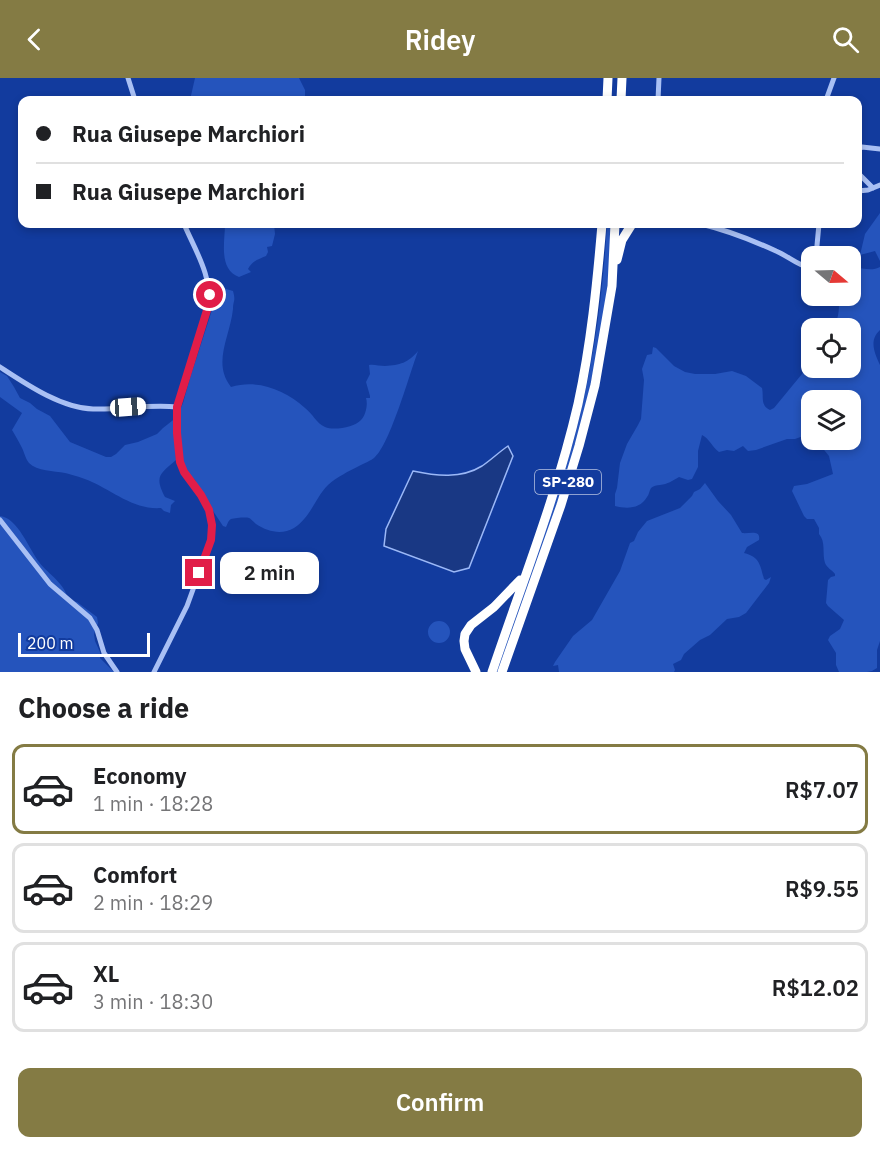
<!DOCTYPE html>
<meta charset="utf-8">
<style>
:root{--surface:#fff;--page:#f2f2f2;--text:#202124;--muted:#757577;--line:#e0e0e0;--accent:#847b44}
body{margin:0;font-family:"IBM Plex Sans",sans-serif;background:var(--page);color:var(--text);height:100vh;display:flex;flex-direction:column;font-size:22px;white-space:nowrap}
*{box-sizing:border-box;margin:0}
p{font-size:20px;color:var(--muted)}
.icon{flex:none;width:33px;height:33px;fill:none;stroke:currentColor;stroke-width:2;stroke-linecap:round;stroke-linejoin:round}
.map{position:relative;height:594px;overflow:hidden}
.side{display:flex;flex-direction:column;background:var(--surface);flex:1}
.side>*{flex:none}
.banner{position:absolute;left:18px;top:18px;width:844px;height:132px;border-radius:12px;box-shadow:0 3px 9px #0003;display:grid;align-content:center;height:132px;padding:0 18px;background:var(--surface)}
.needle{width:39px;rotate:109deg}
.tools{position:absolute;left:801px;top:168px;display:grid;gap:12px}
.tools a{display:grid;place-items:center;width:60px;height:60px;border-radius:12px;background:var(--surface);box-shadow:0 3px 9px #0003;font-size:30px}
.scale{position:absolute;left:18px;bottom:15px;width:132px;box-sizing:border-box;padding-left:6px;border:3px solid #fff;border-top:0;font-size:16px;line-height:21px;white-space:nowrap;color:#fff;-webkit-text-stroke:4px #123b9e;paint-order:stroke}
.end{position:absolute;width:27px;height:27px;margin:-14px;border:8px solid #e11d48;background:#fff;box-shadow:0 0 0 3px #fff}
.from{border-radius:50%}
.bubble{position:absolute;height:42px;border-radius:12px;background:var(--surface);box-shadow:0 3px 9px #0003;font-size:20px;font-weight:600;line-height:42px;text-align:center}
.car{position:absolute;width:18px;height:36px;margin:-18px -9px;border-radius:8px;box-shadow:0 0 4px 2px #0007;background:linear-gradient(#fff 24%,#345 0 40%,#fff 0 76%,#345 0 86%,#fff 0)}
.banner b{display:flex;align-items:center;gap:21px;height:57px;font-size:22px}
.banner b+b{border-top:2px solid var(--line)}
.banner i{width:15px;height:15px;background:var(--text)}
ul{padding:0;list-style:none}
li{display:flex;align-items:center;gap:18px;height:90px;margin:0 12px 9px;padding:0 6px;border:3px solid var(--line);border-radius:12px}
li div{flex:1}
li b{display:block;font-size:22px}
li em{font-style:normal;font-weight:600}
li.active{border-color:var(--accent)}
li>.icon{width:54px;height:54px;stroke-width:1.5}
h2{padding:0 18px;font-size:27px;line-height:72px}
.cta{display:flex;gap:12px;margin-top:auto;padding:12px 18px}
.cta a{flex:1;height:69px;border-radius:12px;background:var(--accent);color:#fff;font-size:24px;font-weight:600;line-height:69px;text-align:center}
header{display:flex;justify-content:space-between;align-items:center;height:78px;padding:0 18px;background:var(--accent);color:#fff;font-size:27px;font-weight:600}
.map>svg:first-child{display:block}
.green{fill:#2554bc}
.water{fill:#193884;stroke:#9bb8f7;stroke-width:1.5}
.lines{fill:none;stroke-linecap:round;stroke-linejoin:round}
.street{stroke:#a9c0f4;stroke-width:5}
.highway{stroke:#fff;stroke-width:9}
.route{stroke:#e11d48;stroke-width:8}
.labels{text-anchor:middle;stroke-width:4.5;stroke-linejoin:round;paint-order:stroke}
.shield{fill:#123b9e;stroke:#b8c4e2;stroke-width:1.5}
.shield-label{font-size:15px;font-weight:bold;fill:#fff}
</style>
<header><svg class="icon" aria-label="back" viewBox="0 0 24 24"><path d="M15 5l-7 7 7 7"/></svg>Ridey<svg class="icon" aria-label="search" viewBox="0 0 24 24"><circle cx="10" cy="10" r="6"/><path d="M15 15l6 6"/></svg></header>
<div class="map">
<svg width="880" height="594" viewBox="0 0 880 594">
<rect width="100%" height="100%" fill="#123b9e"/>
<path class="green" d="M195 0H299L305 12V22H190Z
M880 135V183L875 173 860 177 865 156Z
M225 146H274L275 156 272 168 267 169 268 174 266 178C259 181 252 183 248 191L251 194 239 199C218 191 225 163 225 146Z
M607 146H613C609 216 596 293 577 361 554 439 526 517 499 594H496C522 517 552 439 574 361 593 290 603 218 607 146Z
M880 189V252C869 262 874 274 880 287V563L877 572V590L872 593 867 594H839L836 587V575L828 562 830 558 840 551 844 542 828 528 826 525 828 502 831 499 835 498V496C832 492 827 490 825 485 822 475 826 464 819 456V450L814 441H807L804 438 792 413 794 408 807 406 833 396 829 378 816 362H850V322H812L811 357H806L795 361H787L756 372 748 373 743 368 734 373 727 372 719 374C712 369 709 360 702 357L698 373V389L692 401 688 402 679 399C672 403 668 406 660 407 657 407 653 408 651 410 649 413 649 417 647 419 640 431 627 431 615 428V416L617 410 620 385 627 366 638 347 641 341 644 302 642 291 647 277 652 276 653 269 656 270 674 288 685 294 695 296H715L732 293 746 298 762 310C764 319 760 327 770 332L774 330 811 285 812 290H850V250H833C839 241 840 228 838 218H850C851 215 852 213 853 210 856 203 853 196 851 190 861 189 871 194 880 189Z
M213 210 226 211 233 213C236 224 233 222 233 231 230 259 212 285 231 309 258 301 285 312 305 330 313 336 316 345 325 349 334 353 355 349 361 342 366 337 368 326 366 320H370V318L366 304 370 296 369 287C374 286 379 288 385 288 400 287 408 285 418 273 410 295 390 366 375 379 371 383 364 385 359 388 349 393 337 399 328 407 315 420 311 439 294 450 282 457 268 454 256 446 255 445 250 440 249 440 246 439 235 440 231 441 228 443 228 445 226 449L223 448 199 412 195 402 184 391 175 360 176 382C160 396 154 398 165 419L175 423 171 427 170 435 164 433 161 430C135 432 114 414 92 404 84 400 73 397 65 395 54 393 37 393 29 385 25 380 24 373 21 368 18 362 15 357 12 352L22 335 0 319V294L7 298 14 309 20 320 30 325 37 331 50 338 70 364 106 379H111L116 376 125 367 138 364 157 356 163 350 177 339 183 325 190 300 212 232 214 217Z
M705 405 718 423 731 437 742 455C749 456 761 451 759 462L747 469 744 475C760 479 760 487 764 501L766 502 771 499 769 505 746 535 739 539 727 541 710 557 700 562 684 576 681 582 673 586 675 592 674 594H559L558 587 553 588 555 584 573 558 592 542 620 493 630 465 634 463 638 454 647 443 680 430 692 418 694 414 700 411Z
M0 438C18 440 29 471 39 484 49 497 65 505 68 522L77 524 97 539 98 545 94 556 95 563 100 574V580L114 594H0Z
M428 554a11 11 0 1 1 22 0a11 11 0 1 1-22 0Z"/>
<path class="water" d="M508 368 513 378 469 490 454 494 384 468 386 451 413 393C436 398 461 401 482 388 491 382 499 374 508 368Z"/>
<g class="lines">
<path class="street" d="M128 0 135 22
M658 22 659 0
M826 22 834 0
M858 72 862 69 880 71
M858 95 873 110
M858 113 868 112 880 107
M701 146C726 152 752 162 776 173 788 178 797 187 810 190L812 189
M816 178 819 146
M0 289C26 306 61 330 93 331 121 332 148 326 177 329
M0 442 50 506 90 540 97 552 104 575 117 594
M154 594 187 528 211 462 212 447 209 432 201 417 184 395 180 384 177 355V329L208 229C213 199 195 172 184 146"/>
<path class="highway" d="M607 22 608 0
M621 22 622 0
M617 182 622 162 632 146
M476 594 465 571 464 563 465 556 471 547 494 529 520 502
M492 594C522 505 557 417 578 326 591 266 597 206 602 146
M502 594 561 427 579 368 595 307 612 208 615 146"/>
</g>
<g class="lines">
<path class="route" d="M199 495 211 462 212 447 209 432 201 417 184 394 180 384 177 355V329L208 229 210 217"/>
</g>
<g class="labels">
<rect class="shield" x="535" y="392" width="66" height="24" rx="4.5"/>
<g class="shield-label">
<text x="568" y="409">SP-280</text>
</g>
</g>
</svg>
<div class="tools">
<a><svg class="needle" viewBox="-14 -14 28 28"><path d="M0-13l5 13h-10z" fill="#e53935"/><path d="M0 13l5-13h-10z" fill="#757577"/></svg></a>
<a><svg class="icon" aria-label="locate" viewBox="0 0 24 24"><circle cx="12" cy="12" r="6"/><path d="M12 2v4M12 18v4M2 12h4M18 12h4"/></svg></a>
<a><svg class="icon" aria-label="layers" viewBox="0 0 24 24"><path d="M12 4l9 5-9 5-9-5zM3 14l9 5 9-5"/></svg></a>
</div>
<div class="scale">200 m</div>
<i class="end from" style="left:210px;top:217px"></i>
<i class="end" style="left:199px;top:495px"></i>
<div class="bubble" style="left:220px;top:474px;width:99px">2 min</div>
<i class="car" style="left:128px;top:329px;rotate:86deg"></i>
<div class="banner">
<b><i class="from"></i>Rua Giusepe Marchiori</b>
<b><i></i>Rua Giusepe Marchiori</b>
</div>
</div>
<section class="side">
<h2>Choose a ride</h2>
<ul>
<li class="active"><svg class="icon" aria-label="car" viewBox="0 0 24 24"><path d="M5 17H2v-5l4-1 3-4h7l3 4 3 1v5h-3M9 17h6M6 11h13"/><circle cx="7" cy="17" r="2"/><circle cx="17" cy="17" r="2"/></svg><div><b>Economy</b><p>1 min · 18:28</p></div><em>R$7.07</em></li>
<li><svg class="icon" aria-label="car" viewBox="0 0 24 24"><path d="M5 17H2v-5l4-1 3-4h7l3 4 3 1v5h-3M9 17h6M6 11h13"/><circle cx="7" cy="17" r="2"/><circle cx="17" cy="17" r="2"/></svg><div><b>Comfort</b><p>2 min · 18:29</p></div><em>R$9.55</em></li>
<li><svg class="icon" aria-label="car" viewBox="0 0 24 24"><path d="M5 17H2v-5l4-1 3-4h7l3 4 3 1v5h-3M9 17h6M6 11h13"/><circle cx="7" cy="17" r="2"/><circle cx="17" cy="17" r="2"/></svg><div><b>XL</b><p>3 min · 18:30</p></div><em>R$12.02</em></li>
</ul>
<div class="cta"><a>Confirm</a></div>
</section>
